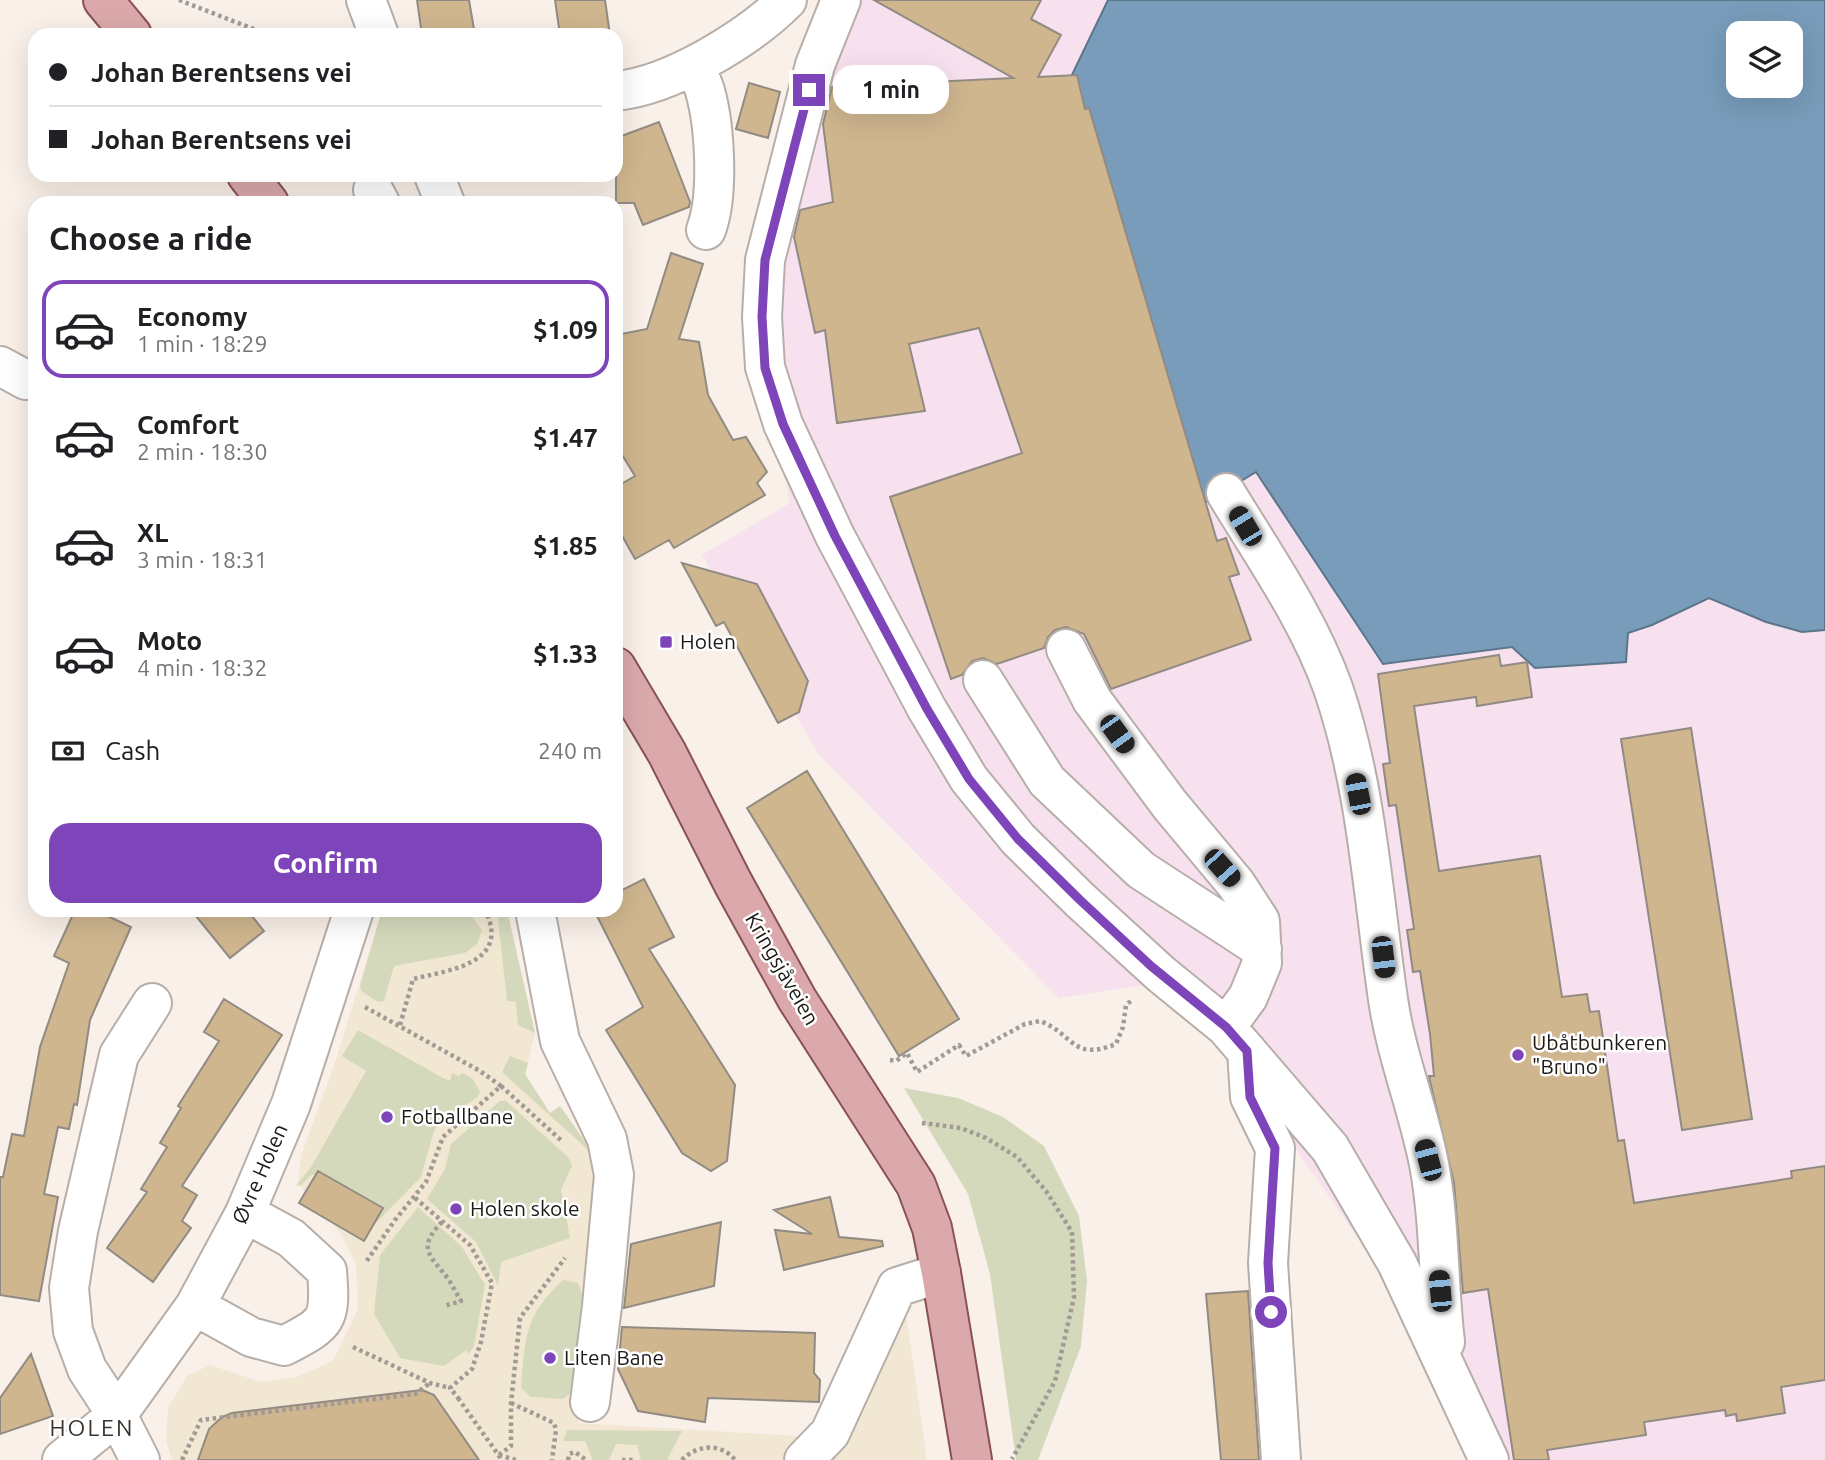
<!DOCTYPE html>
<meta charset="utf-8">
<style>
:root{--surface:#fff;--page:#f2f2f2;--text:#202124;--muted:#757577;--line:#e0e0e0;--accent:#7e44ba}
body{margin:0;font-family:Ubuntu,sans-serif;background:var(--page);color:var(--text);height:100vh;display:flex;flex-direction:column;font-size:26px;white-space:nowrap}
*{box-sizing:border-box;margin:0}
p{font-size:23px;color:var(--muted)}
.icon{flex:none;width:38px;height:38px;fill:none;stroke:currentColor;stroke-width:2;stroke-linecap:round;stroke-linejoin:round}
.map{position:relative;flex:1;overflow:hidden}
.panel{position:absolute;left:28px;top:196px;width:595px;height:721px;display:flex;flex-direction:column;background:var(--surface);border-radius:21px;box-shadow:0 7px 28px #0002}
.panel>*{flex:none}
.guide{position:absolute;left:28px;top:28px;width:595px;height:154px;border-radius:21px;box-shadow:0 7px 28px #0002;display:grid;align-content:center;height:154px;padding:0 21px;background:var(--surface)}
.controls{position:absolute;left:1726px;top:21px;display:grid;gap:14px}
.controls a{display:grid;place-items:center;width:77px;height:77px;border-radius:14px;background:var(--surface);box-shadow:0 7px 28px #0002;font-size:35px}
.end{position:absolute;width:32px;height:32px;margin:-16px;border:9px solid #7e44ba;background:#fff;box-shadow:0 0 0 4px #fff}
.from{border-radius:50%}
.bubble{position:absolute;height:49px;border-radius:21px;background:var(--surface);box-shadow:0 7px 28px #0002;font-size:23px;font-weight:700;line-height:49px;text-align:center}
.car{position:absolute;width:21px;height:42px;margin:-21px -10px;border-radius:9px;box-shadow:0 0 5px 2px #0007;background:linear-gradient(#222 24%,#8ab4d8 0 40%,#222 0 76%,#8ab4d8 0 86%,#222 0)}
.guide b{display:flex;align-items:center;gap:24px;height:66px;font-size:26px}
.guide b+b{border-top:2px solid var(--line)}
.guide i{width:18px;height:18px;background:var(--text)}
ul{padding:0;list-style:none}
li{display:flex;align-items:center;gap:21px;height:98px;margin:0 14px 10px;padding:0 7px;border:4px solid transparent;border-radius:21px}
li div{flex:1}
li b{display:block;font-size:26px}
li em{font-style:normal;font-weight:700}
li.selected{border-color:var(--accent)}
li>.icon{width:63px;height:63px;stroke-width:1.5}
h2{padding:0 21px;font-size:32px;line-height:84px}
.pay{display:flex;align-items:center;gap:18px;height:77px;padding:0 21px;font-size:26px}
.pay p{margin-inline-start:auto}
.cta{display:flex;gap:14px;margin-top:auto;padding:14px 21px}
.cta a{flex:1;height:80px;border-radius:21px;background:var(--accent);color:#fff;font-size:28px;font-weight:700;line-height:80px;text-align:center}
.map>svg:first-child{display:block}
.industrial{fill:#f7e1ef}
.education{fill:#f1e7d2}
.green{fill:#d5d9bc}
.water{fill:#789cba;stroke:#5c7589;stroke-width:2;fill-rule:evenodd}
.building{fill:#cfb68f;stroke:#918b83;stroke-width:2}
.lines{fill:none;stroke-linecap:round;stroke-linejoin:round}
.minor-casing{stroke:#b7aea7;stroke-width:42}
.major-casing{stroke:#895254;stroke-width:42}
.path{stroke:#a19a95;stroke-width:4.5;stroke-dasharray:3.5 3.5;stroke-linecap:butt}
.minor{stroke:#fff;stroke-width:38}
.major{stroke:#dba9ac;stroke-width:38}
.route{stroke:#7e44ba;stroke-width:9}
.poi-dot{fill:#7e44ba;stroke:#fff;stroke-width:2.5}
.labels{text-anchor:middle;stroke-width:5;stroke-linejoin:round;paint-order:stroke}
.poi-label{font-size:21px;fill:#1c1916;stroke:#fff;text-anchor:start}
.street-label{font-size:21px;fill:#1c1916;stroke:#fff}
.neighbourhood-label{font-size:23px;letter-spacing:2px;fill:#3b342e;stroke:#fff}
</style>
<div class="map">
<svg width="1825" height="1460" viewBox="0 0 1825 1460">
<rect width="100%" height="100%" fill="#f9f0e9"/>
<path class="industrial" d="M840 0H1108L1068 83 1200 506 1256 472 1383 664 1512 647 1625 662 1628 633 1652 625 1709 598 1766 622 1825 624V1460H1484L1419 1325 1232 1058 1151 984 1059 998 819 755 702 555 790 503 761 360Z"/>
<path class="education" d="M382 910H507L535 1033 525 1074 550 1113 560 1106 596 1157 578 1423 814 1437 904 1299 927 1460H172L166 1441 168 1408 187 1376 210 1365 261 1382 297 1377 333 1361 358 1309 356 1264 341 1234 298 1184 301 1156 336 1060Z"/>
<path class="green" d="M382 910H456L469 913 482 930 477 944 465 953 394 966 384 1001 378 1002 361 991 360 986Z
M497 910H507L535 1033 518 1025 516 1002 507 1001Z
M358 1030 443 1078 450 1081 452 1073 459 1076 462 1073 473 1079 480 1092 478 1097 441 1120 434 1131 421 1177 374 1225V1212L316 1179 315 1175H311L301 1185 296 1186 311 1167 366 1071 342 1056Z
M510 1056 528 1063 525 1074 550 1113 560 1106 596 1157 502 1072Z
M904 1088 958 1098 1003 1117 1044 1146 1079 1216 1087 1281 1081 1346 1038 1460H1016L990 1274 968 1194Z
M500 1101H506L569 1158 572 1166 561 1190 570 1238 501 1262 498 1286 476 1242 427 1199 445 1169 451 1144Z
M418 1207 462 1247 485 1285 474 1346 469 1354 466 1350 444 1366 400 1358 374 1314 380 1255Z
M563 1280 578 1283 582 1294 572 1392 563 1399 531 1397 521 1388C526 1337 523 1318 563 1280Z
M567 1430 682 1431 667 1460H641L637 1445 616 1444 609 1460H593L585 1441H563Z"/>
<path class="water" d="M1108 0H1825V630L1802 632 1766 622 1709 598 1652 625 1628 633 1626 662 1535 668 1512 647 1383 664 1256 472 1200 506 1068 83ZM1738 33H1790V86H1738Z"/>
<path class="building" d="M417 0H469L475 35H422Z
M555 0H605L610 35H560Z
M874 0H1041L1031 19 1061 35 1038 77 1077 75 1085 109 1089 108 1217 541 1226 538 1239 574 1229 577 1251 640 1111 689 1084 634 1066 627 1055 630 1048 637 1044 648 997 664 983 658 972 661 962 675 951 679 890 497 1022 453 979 328 909 344 925 411 837 423 825 330 815 333 794 237 800 210 833 202 823 124 832 87 1013 78Z
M749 83 780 92 768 138 736 129Z
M659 122 690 202 689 207 643 225 634 203H616V138Z
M671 253 703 264 679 339 699 342 708 395 733 440 746 437 767 472 757 483 765 495 674 548 669 540 635 559 616 525V487L635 476 616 445V335L647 329Z
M682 563 757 584 808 681 799 712 778 723 724 622 716 626Z
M1499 655 1501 666 1527 662 1532 697 1477 706 1476 697 1414 706 1439 871 1540 856 1562 997 1587 994 1590 1012 1599 1011 1618 1141 1624 1140 1634 1203 1792 1178 1791 1171 1825 1166V1380L1781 1387 1785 1413 1737 1421 1736 1414 1726 1416 1725 1410 1644 1422 1646 1435 1547 1450 1549 1460H1514L1488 1289 1463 1293 1454 1183 1430 1081 1429 1076H1434L1430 1034 1420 971 1413 972 1407 930 1414 929 1396 805 1389 806 1383 764 1390 763 1378 674Z
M1691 728 1752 1119 1682 1130 1621 739Z
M807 771 959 1019 899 1056 747 808Z
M644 879 674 937 649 949 735 1085 727 1161 711 1171 682 1153 606 1030 643 1007 594 910H616V893Z
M75 910H95L131 927 90 1020 77 1105 74 1104 69 1129 58 1127 44 1194 58 1197 39 1301 0 1295V1177H3L12 1134 24 1136 40 1047 69 963 54 956Z
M191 910H247L264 931 230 958Z
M224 999 282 1035 182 1186 197 1195 182 1221 191 1228 153 1282 107 1248 147 1192 141 1189 167 1147 160 1143 181 1108 178 1106 219 1041 204 1032Z
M318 1171 383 1208 364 1241 299 1203Z
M830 1197 839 1237 882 1241 883 1246 784 1270 775 1230 812 1234 774 1210Z
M721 1222 714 1286 624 1308 631 1244Z
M1248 1291 1259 1460H1221L1206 1294Z
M622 1327 815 1333 814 1373 820 1380 819 1402 708 1398 705 1422 638 1411 618 1369Z
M31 1354 53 1416 0 1434V1398Z
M422 1390 434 1395 479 1460H198L209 1429 222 1417 232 1413Z"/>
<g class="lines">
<defs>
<path id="minor" d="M366 0 379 35
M841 0 815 65 765 260 762 317 765 367 783 424 835 536 927 709 969 779 1018 839 1080 900 1161 974 1226 1027 1330 1148 1397 1263 1489 1460
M694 66C698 74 703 83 705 91 715 126 719 196 706 230
M616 91C670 86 748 39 787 0
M434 175 445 203
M373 190 380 203
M0 366 26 380
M1226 493C1264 556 1308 618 1333 688 1367 787 1373 896 1388 999 1396 1055 1418 1108 1429 1164 1440 1223 1438 1283 1445 1342
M1066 649 1092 700 1170 805 1236 884 1260 921 1262 963 1248 997 1226 1027
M983 680 1047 781 1141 870 1262 949
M535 910 560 1041 607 1139 614 1175 602 1306 590 1402
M1247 1051 1250 1097 1275 1148 1268 1263 1281 1460
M195 1306 251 1337 284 1346C328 1323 331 1321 327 1271L291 1238 245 1213
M62 1460 117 1415 195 1306 245 1213 291 1104 354 910
M140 1460 117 1415 87 1369 73 1331 69 1288 78 1231 119 1055 152 1003
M804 1460 830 1433 897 1287 941 1273"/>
<path id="major" d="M103 0 132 35
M247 175 269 203
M616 667 667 753 733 883 797 999 916 1185 932 1228 941 1273 972 1460"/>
</defs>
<use href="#minor" class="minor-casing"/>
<use href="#major" class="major-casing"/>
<path class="path" d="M179 0 269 35
M365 1007 480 1071 501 1086 443 1137 426 1182 395 1220 366 1262
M400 1025 413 979C449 970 510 964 486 912
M890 1060 896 1061 907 1053 917 1072 959 1045 966 1056 1025 1024 1040 1021C1074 1034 1072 1062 1116 1044L1123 1027 1126 1005 1132 1000
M501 1086 563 1142
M922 1123 961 1128 986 1138 1017 1157 1046 1191 1072 1232 1074 1297 1055 1381 1012 1459
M415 1198 470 1245 492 1283 481 1342 472 1369 450 1388 459 1399
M442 1222C415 1249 432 1257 449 1280 453 1287 457 1294 461 1301L444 1306
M353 1347 430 1383 450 1388
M458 1398 502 1460
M511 1403 554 1423 556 1430 552 1460
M499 1455 511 1446V1403L520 1318 565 1258
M499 1455 516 1460
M182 1460 201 1420 415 1394 430 1383
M568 1460 569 1454 575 1452 586 1460
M622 1460H633
M682 1460C697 1444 722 1443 735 1460"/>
<use href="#minor" class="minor"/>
<use href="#major" class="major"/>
</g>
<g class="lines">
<path class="route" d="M809 90 765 260 762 317 765 368 783 424 835 536 927 709 969 779 1018 839 1080 900 1151 966 1226 1027 1247 1051 1250 1097 1275 1148 1268 1263 1271 1312"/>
</g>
<g class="poi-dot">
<rect x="659" y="635" width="14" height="14" rx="3.5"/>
<circle cx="1518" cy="1055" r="7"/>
<circle cx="387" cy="1117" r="7"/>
<circle cx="456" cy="1209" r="7"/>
<circle cx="550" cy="1358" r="7"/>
</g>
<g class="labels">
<g class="poi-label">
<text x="680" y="649">Holen</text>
<text x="1532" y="1050">Ubåtbunkeren<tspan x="1532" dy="24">"Bruno"</tspan></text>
<text x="401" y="1124">Fotballbane</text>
<text x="470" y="1216">Holen skole</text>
<text x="564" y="1365">Liten Bane</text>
</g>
<g class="street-label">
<text transform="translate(782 969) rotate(60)" y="7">Kringsjåveien</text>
<text transform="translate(260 1174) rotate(-66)" y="7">Øvre Holen</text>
</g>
<g class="neighbourhood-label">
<text x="92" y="1436">HOLEN</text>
</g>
</g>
</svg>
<div class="controls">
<a><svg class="icon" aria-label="layers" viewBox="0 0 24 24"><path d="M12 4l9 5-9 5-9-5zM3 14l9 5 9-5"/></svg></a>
</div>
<i class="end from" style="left:1271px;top:1312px"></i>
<i class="end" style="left:809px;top:90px"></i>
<div class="bubble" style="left:833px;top:65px;width:116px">1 min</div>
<i class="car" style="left:1245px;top:526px;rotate:329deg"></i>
<i class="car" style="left:1117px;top:734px;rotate:144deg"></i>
<i class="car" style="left:1358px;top:794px;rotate:349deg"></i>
<i class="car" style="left:1222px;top:868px;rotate:138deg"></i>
<i class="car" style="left:1383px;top:957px;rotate:173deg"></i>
<i class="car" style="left:1428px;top:1160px;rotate:345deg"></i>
<i class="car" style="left:1440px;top:1291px;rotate:355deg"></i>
<div class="guide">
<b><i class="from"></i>Johan Berentsens vei</b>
<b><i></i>Johan Berentsens vei</b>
</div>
<section class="panel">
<h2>Choose a ride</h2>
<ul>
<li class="selected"><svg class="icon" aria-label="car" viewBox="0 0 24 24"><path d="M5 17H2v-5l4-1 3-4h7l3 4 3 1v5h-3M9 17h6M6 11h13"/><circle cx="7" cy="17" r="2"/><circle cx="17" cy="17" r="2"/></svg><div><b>Economy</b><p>1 min · 18:29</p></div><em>$1.09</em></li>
<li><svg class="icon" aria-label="car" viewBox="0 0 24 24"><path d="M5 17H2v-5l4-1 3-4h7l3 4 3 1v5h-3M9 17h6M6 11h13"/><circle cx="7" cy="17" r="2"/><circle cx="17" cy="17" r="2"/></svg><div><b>Comfort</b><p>2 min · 18:30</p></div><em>$1.47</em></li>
<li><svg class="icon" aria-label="car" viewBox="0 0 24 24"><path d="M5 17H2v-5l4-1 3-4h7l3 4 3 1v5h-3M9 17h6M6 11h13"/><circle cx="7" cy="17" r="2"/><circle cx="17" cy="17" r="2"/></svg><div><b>XL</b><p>3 min · 18:31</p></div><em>$1.85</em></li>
<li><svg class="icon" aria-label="car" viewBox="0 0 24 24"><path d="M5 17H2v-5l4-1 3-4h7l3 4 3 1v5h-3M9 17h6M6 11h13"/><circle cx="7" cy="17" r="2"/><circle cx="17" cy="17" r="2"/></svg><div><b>Moto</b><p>4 min · 18:32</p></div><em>$1.33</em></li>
</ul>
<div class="pay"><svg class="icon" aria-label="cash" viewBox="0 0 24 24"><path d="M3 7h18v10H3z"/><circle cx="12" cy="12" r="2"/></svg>Cash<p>240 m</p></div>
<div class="cta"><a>Confirm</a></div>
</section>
</div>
